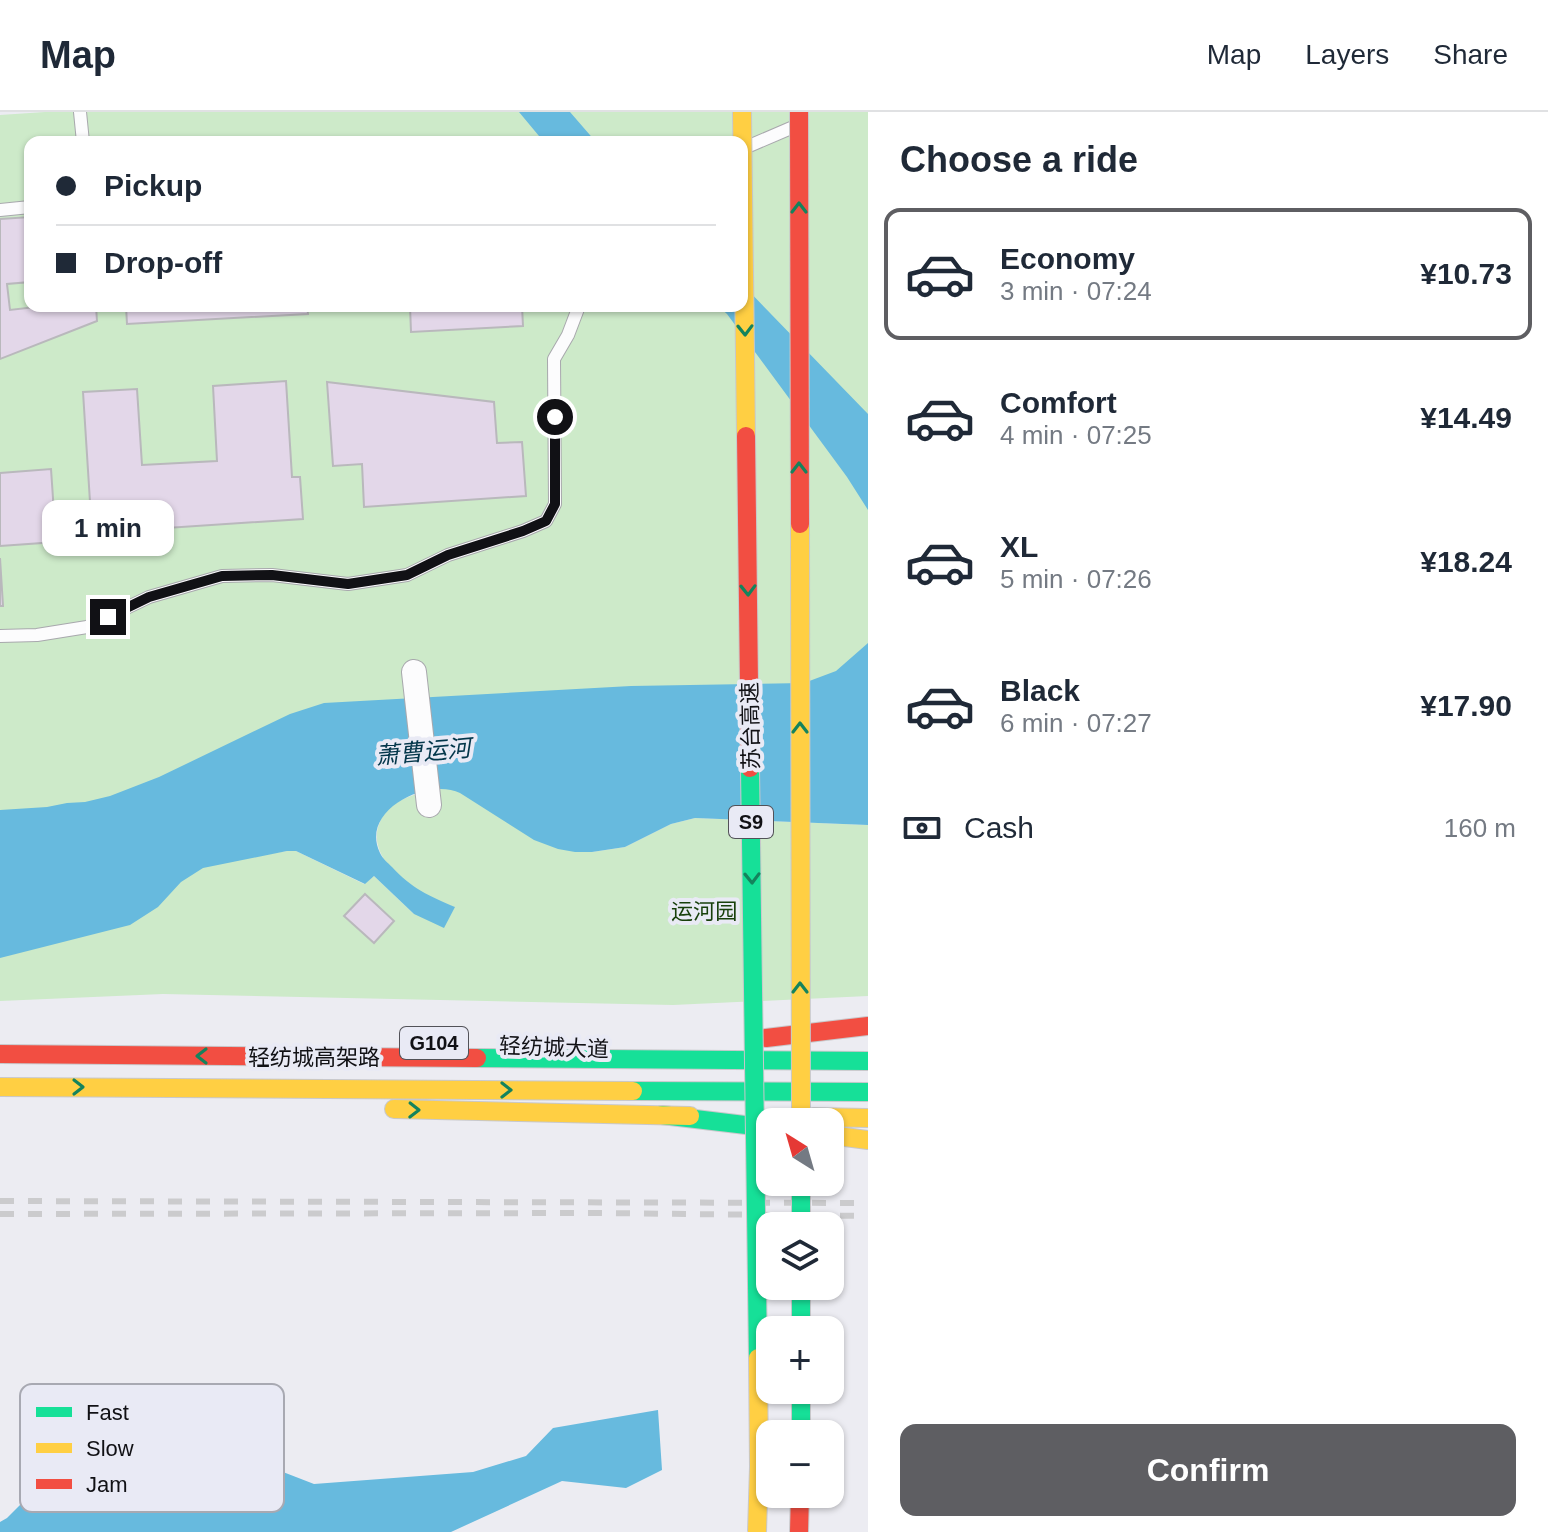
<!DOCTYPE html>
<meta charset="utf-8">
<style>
:root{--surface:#fff;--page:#f6f6f7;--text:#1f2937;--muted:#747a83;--line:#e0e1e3;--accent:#5e5e62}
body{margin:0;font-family:Arial,"Noto Sans SC",sans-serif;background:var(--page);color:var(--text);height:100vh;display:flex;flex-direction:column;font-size:30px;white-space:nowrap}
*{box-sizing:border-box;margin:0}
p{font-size:26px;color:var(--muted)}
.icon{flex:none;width:44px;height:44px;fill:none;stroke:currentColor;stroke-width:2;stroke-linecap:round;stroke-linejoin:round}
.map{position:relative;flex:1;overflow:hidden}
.panel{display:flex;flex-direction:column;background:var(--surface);width:680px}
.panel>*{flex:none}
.top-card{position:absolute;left:24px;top:24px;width:724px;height:176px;border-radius:16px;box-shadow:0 2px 6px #0004;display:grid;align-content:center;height:176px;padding:0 32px;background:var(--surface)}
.needle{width:52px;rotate:323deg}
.buttons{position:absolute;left:756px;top:996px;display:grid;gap:16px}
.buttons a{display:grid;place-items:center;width:88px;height:88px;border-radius:16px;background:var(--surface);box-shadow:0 2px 6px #0004;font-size:40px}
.end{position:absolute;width:36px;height:36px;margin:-18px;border:10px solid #111115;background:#fff;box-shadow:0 0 0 4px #fff}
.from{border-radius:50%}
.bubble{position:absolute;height:56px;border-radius:16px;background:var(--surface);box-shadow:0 2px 6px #0004;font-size:26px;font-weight:600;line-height:56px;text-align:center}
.top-card b{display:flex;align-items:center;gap:28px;height:76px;font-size:30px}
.top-card b+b{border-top:2px solid var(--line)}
.top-card i{width:20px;height:20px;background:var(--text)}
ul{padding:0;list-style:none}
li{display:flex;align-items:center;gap:24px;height:132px;margin:0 16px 12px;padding:0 16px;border:4px solid transparent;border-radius:16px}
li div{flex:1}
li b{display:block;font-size:30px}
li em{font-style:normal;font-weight:600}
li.selected{border-color:var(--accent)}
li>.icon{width:72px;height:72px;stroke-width:1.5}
h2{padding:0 32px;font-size:36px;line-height:96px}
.pay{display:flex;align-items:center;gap:20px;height:88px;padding:0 32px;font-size:30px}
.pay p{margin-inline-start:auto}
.action{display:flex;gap:16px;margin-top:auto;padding:16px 32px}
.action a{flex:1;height:92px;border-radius:16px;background:var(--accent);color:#fff;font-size:32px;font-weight:600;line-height:92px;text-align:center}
header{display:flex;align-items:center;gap:48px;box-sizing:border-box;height:112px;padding:0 40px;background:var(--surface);border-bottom:2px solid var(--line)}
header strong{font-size:38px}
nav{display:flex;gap:44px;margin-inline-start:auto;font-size:28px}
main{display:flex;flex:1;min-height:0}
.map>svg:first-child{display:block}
.green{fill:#cdeac9;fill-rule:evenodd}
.water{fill:#67bade}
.building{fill:#e3d7e9;stroke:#b9b8bc;stroke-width:2}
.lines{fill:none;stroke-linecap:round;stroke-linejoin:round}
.lane-casing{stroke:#a8a8ad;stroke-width:14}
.street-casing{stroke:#a8a8ad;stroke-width:26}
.fast-casing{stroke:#c8c8cb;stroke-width:20}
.slow-casing{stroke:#c8c8cb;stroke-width:20}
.jam-casing{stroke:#c8c8cb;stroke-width:20}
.lane{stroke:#fcfcfd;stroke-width:12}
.street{stroke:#fcfcfd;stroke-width:24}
.fast{stroke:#16e098;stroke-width:18}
.slow{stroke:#ffcf43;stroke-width:18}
.jam{stroke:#f24e42;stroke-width:18}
.rail{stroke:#cbcbcd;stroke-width:6;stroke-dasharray:14 14;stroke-linecap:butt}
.fast-bridge-casing{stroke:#c8c8cb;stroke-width:20;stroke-linecap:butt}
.slow-bridge-casing{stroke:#c8c8cb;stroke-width:20;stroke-linecap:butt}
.jam-bridge-casing{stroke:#c8c8cb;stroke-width:20;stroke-linecap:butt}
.fast-bridge{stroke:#16e098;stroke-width:18}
.slow-bridge{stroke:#ffcf43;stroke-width:18}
.jam-bridge{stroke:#f24e42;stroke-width:18}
.oneway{stroke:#14835d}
.route{stroke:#111115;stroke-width:10}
.labels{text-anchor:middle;stroke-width:8;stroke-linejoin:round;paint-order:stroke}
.shield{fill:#e9eaf5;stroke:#525258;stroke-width:2}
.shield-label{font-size:20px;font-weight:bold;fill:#111115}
.street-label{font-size:22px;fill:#111115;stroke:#e9eaf5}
.park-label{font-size:22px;fill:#18400b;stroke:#e9eaf5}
.water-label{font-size:24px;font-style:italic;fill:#03364a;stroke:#e9eaf5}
.key{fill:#e9eaf5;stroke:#a8a9b2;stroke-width:2}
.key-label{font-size:22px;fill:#111115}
</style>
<header>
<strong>Map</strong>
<nav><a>Map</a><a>Layers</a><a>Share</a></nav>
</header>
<main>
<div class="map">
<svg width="868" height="1420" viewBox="0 0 868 1420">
<rect width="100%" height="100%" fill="#ececf2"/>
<path class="green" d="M45 0H868V591L0 730V3ZM30 30H742V194H30Z
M444 676 453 677 592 740 625 735 671 712 695 706 868 713V884L673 893 163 882 0 889V837L191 754 287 739H296L364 772 374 764 414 802 454 795C445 791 434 788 425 783 400 769 366 740 380 710 383 702 389 695 396 691 411 682 428 679 444 676Z"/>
<path class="water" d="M519 0H570L596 30H544Z
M742 172 868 302V398L847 365 727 202 718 194H742Z
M868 531V713L695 706 671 712 625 735 592 740H575L558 737 534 728 460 681C428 665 359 698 380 741 382 746 388 751 392 755 411 776 429 784 455 795L444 816 414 802 374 764 365 772 296 739H287L203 756 181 770 158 795 130 813 0 846V698L47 695 67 691 85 690 110 684 159 665 290 602 324 591 631 574 804 571 836 559Z
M658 1298 662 1358 626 1376 562 1369 451 1420H0V1410L7 1406 74 1339 142 1325 213 1333 314 1372 473 1360 526 1344 553 1316Z"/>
<path class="building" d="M30 105V170L7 172 10 198 44 194H96L97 209 0 247V107Z
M126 194H307L308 202 127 212Z
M410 194H522L523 214 411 220Z
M286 269 292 365H300L303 407 92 421 83 280 137 277 142 353 217 349 213 274Z
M327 270 494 290 497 331 522 330 526 384 364 395 362 352 333 354Z
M51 357 56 430 0 434V361Z
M0 446 3 494H0Z
M365 782 394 809 374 831 344 804Z"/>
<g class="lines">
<defs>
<path id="lane" d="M80 0 83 30
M749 34 791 16
M0 98 30 95
M0 524 37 523 87 515 149 485 222 464 272 463 348 472 407 463 448 443 523 419 546 409 555 392 554 247 568 223 579 194"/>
<path id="street" d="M414 560 429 693"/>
<path id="fast" d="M477 946 868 949
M633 979 868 980
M662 1003 770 1016
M801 1174V1218
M801 1278V1322"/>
<path id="slow" d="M0 975 633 979
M394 997 690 1004
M813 1005 868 1006
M830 1023 868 1028"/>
<path id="jam" d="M766 926 868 914
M0 942 477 946
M799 1420 800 1382"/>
</defs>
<use href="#lane" class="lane-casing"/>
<use href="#street" class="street-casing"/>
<use href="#fast" class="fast-casing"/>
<use href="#slow" class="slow-casing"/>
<use href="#jam" class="jam-casing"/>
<use href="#lane" class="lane"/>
<use href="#street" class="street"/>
<use href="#fast" class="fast"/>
<use href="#slow" class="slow"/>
<use href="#jam" class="jam"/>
<path class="rail" d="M0 1089 868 1091
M0 1102 599 1101 868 1104"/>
<defs>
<path id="fast-bridge" d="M750 656 758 1246
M801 1070V1114"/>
<path id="slow-bridge" d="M742 0 746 324
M800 412 801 1010
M757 1420 759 1355 758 1246"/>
<path id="jam-bridge" d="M799 0 800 412
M746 324 750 656"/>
</defs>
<use href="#fast-bridge" class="fast-bridge-casing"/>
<use href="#slow-bridge" class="slow-bridge-casing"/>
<use href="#jam-bridge" class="jam-bridge-casing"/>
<use href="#fast-bridge" class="fast-bridge"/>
<use href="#slow-bridge" class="slow-bridge"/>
<use href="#jam-bridge" class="jam-bridge"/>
</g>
<defs><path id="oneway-chevron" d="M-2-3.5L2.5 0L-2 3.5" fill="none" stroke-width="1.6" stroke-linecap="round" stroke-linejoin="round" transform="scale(2)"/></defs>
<g class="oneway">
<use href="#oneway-chevron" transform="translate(799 96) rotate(-90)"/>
<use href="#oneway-chevron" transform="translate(745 218) rotate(89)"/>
<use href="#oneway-chevron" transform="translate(799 356) rotate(-90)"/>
<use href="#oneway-chevron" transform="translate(748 478) rotate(89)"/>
<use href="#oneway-chevron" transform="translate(800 616) rotate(-90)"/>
<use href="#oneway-chevron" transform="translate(752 766) rotate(89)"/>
<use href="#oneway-chevron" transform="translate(800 876) rotate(-90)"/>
<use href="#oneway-chevron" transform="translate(202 944) rotate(-180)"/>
<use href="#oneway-chevron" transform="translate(78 975)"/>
<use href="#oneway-chevron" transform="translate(506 978)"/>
<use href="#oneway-chevron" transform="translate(414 998) rotate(1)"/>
</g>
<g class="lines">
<path class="route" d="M108 505 149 485 222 464 272 463 348 472 407 463 448 443 523 419 546 409 555 392V305"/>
</g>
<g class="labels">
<g class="shield">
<rect x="729" y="694" width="44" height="32" rx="6"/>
<rect x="400" y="915" width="68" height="32" rx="6"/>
</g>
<g class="shield-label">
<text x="751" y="717">S9</text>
<text x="434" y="938">G104</text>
</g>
<g class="street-label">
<text transform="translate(750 614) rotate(-91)" y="8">苏台高速</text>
<text transform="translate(554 935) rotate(2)" y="8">轻纺城大道</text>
<text x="314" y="953">轻纺城高架路</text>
</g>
<g class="park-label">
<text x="704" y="807">运河园</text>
</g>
<g class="water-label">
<text transform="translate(423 640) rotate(-5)" y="8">萧曹运河</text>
</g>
</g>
<rect x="20" y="1272" width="264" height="128" rx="12" class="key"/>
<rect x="36" y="1295" width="36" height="10" fill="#16e098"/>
<rect x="36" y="1331" width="36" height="10" fill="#ffcf43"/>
<rect x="36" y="1367" width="36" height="10" fill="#f24e42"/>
<g class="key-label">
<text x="86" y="1308">Fast</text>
<text x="86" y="1344">Slow</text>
<text x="86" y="1380">Jam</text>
</g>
</svg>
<div class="buttons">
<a><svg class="needle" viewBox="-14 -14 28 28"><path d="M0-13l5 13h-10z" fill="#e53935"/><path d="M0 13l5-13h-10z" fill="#747a83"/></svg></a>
<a><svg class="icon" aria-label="layers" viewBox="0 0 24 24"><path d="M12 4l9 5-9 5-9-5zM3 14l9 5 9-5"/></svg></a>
<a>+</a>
<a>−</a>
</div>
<i class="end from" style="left:555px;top:305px"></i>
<i class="end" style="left:108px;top:505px"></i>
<div class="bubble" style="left:42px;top:388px;width:132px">1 min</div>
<div class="top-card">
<b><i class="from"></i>Pickup</b>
<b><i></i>Drop-off</b>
</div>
</div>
<section class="panel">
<h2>Choose a ride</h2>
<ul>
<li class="selected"><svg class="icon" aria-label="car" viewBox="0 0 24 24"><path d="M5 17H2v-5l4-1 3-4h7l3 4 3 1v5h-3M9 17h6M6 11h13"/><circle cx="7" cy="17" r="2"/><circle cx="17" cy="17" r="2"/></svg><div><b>Economy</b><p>3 min · 07:24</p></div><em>¥10.73</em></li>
<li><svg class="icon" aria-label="car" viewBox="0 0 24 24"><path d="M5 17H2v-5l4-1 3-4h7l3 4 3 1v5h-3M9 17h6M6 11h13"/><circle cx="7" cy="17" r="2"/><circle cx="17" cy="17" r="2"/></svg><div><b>Comfort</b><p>4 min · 07:25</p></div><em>¥14.49</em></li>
<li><svg class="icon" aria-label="car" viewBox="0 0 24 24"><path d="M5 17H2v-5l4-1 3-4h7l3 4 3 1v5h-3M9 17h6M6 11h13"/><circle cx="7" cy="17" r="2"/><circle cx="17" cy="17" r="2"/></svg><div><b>XL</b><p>5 min · 07:26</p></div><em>¥18.24</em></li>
<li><svg class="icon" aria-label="car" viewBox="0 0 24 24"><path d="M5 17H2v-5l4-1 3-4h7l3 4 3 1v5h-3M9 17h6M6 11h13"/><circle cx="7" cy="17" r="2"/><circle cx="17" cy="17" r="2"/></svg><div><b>Black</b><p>6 min · 07:27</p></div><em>¥17.90</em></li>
</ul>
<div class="pay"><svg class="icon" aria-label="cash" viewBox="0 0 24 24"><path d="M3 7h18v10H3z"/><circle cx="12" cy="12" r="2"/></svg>Cash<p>160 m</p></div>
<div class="action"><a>Confirm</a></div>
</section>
</main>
